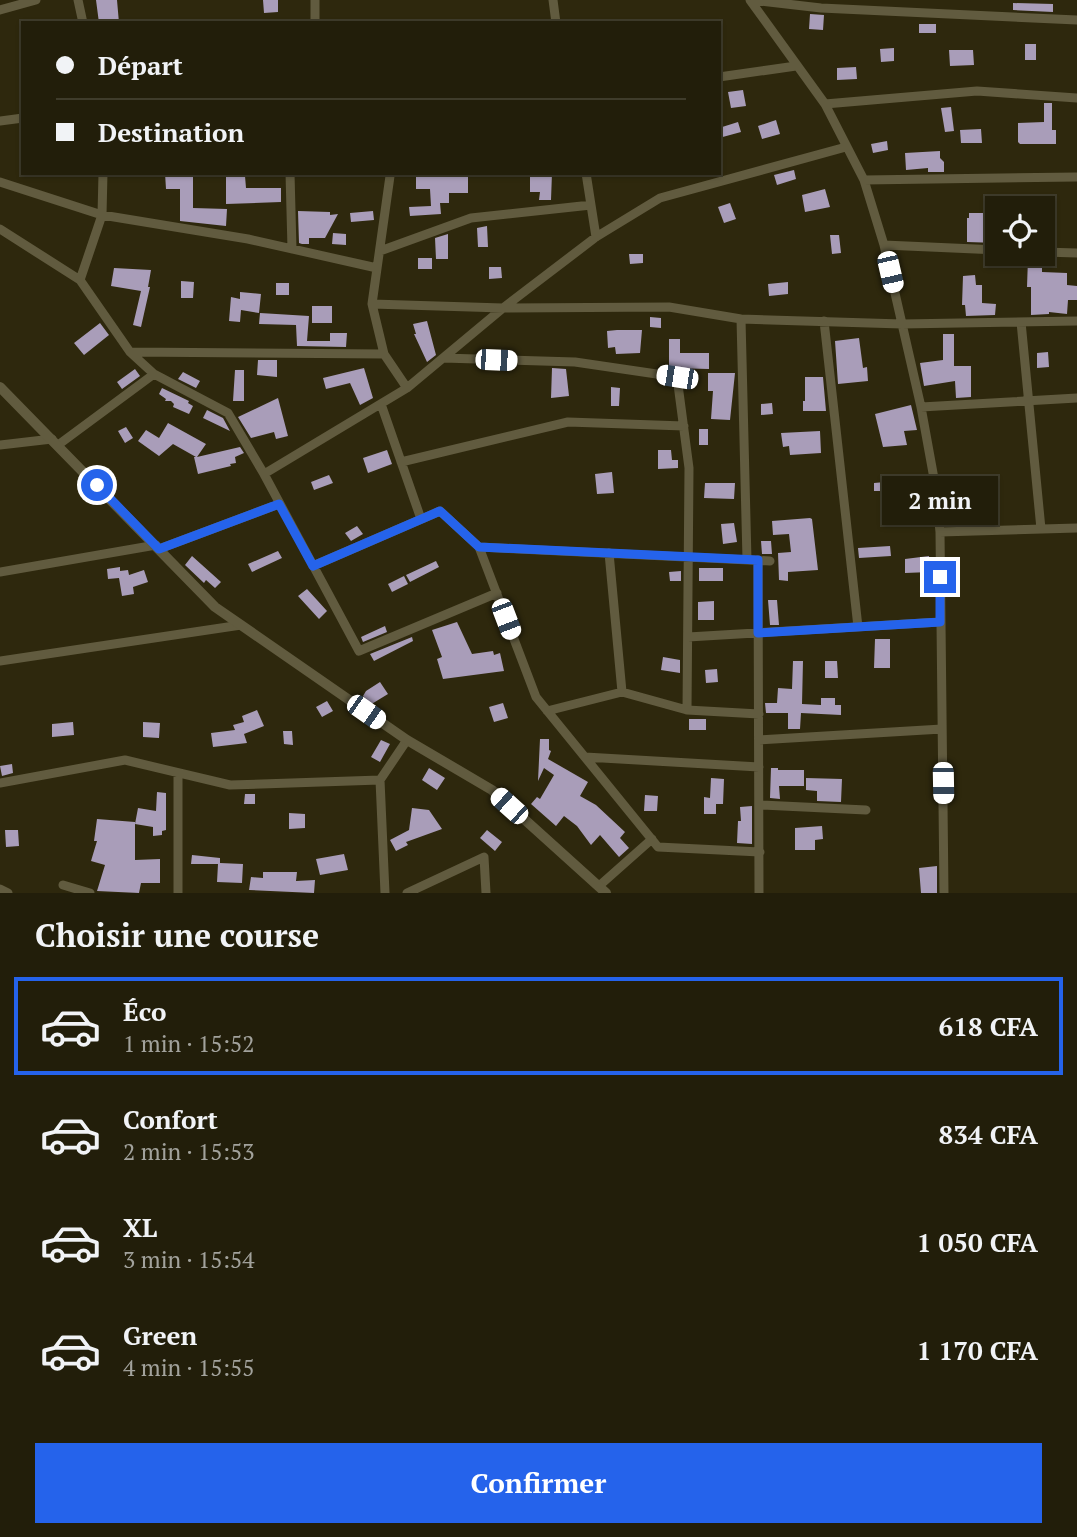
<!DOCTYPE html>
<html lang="fr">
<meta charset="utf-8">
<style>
:root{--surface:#221e0a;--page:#2a2713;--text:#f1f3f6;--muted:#a2a29c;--line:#3f3c2b;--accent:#2563eb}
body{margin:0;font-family:"PT Serif",serif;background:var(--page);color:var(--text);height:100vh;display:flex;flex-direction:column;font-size:26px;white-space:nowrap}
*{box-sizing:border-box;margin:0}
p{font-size:23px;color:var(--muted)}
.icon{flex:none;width:38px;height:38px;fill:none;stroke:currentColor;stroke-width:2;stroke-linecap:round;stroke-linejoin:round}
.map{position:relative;height:893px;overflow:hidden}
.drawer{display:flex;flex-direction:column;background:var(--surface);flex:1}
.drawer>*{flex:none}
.banner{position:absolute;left:21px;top:21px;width:700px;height:154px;border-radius:0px;box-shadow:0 2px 5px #0004,0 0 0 2px var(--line);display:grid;align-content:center;height:154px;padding:0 35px;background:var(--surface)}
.tools{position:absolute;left:985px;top:196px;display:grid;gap:14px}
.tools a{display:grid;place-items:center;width:70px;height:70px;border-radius:0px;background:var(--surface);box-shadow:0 2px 5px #0004,0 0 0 2px var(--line);font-size:35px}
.end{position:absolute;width:32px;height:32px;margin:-16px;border:9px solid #2563eb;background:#fff;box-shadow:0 0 0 4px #fff}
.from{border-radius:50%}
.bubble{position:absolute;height:49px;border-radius:0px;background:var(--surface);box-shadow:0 2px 5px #0004,0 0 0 2px var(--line);font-size:23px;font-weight:700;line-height:49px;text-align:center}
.car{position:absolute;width:21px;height:42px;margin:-21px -10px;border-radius:9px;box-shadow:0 0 5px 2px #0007;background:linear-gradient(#fff 24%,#345 0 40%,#fff 0 76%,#345 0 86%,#fff 0)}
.banner b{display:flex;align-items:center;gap:24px;height:66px;font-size:26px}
.banner b+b{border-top:2px solid var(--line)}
.banner i{width:18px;height:18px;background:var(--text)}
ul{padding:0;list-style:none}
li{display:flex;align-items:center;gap:21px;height:98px;margin:0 14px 10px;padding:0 21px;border:4px solid transparent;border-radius:0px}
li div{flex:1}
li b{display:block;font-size:26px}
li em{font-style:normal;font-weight:700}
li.on{border-color:var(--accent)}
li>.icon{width:63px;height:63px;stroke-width:1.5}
h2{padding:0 35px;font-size:32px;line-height:84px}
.primary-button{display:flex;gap:14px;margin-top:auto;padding:14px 35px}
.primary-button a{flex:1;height:80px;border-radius:0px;background:var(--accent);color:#fff;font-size:28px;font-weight:700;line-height:80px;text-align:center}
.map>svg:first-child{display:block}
.building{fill:#a99db9}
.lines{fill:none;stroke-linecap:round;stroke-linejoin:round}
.minor{stroke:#615b3f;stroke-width:9}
.tertiary{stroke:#615b3f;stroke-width:10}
.route{stroke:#2563eb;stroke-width:9}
</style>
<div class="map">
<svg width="1077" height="893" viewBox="0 0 1077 893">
<rect width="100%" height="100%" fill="#2e280d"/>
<path class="building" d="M96 0H117L119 23H99Z
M263 0H278V12L264 13Z
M1013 3 1053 4V12L1013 10Z
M810 14 824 15 823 30 809 29Z
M919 24H936V33H919Z
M1025 44H1036V60H1025Z
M894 48V61L881 62 880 49Z
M949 50H973L974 65 950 66Z
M856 67 857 79 837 80V68Z
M743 90 746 106 731 108 728 92Z
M1044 103H1052V130H1056V144H1020L1018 142V123L1044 122Z
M951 107 954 131 945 132 941 108Z
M776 120 780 134 762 139 758 126Z
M738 122 741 132 719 138V128Z
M981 129 982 143H961L960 130Z
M887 141 888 150 873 153 871 144Z
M940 151V158L944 162V172H928V168L906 170 905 153Z
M794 170 796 179 777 185 774 175Z
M165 173H193V208L227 209 226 226 180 221V189H166Z
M530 173H552L551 200H539L540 192H530Z
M226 176H245L246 188H281V202L226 204Z
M416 176 468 177V193H449V203H440L441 214 410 216 409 207 431 206 430 189H416Z
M825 189 830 207 805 212 802 195Z
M730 203 736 219 724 223 718 207Z
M298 211 330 212V215L338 214 325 238H309V244H302L299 243Z
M373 211 374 220 351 222 350 213Z
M969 213H998V243L967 242V218H969Z
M487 226 488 247H478L477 228Z
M333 233 346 234V245L332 244Z
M448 234V259H436L435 238Z
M830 235H839L841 253 832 254Z
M629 254H643V263L630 264Z
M418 258H432V269H418Z
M1028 258 1042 259V272L1067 273V285L1077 286V300H1068L1067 314 1049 312V314L1031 315V287H1027Z
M489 267H501L502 278 489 279Z
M114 268 151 270 148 287H150L141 327 133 325 141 291 111 286Z
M975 275 976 285H982V303L996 304 995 315 966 316 965 305H962L963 276Z
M181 281 194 282 193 298H181Z
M788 282V294L769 296 768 284Z
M276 283H289V295H276Z
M240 292 261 294 259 313 241 310 240 322 229 321 231 297 240 299Z
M312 306H332V323H312Z
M260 313 309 316 307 341H330V333H347L346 347 297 346 296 325 259 324Z
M650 317 661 318V328L650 327Z
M427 321 436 355 427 362 414 334H416L413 324Z
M100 323 109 335 84 355 74 343Z
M617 330H642L640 353 616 354 615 347 608 348 607 331Z
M943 334H954V366H971V397L956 398 955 381 924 386 920 363 943 360Z
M859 338 863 368 867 367 868 381 838 384 835 341Z
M669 339H680V353H709V369L669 368Z
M1048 352 1049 367 1037 368V353Z
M258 360H277V377L257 375Z
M364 368 373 398 360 405 350 383 326 389 323 378Z
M552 368 566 369 569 396 551 398Z
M135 369 140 376 122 389 117 382Z
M235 370H244V401H233Z
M183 372 200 381 196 388 178 379Z
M708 373H735L730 420 711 419 713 391H708Z
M805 377H823L826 411H803V401H805Z
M611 387 620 388 619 406H611Z
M162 388 189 401 188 403 193 406 189 414 173 407 174 404 171 401H165L166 399 159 394Z
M278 398 288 436 276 439 274 432 251 438 238 417Z
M772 403 773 414 761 415V404Z
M911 405 917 430 904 431 907 445 883 447 875 414Z
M207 410 223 418 230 431 203 418Z
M168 423 206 444 197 457 240 447 244 453 235 457 236 463 230 464 231 466 198 474 194 457H196L173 444 159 456 138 441 146 430 159 438Z
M126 427 133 438 125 443 118 431Z
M699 429H708V445H699Z
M820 431 821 453 790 455 789 446 783 447 781 433Z
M387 450 392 464 368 473 363 458Z
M658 450H671L672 460H678V468L658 469Z
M612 472 614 493 597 494 595 474Z
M329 475 333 483 314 490 311 482Z
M885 482V491H874V483Z
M705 483H735L734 499 704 498Z
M899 488 903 524 891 525 888 489Z
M810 518 812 519 818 570 788 572V581L779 580 778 553 791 552 789 534 773 535 772 521Z
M734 523 737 542 723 544 721 524Z
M357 526 363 534 351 541 345 533Z
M761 541H771L772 554H762Z
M890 546 891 556 859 558 858 548Z
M278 551 282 558 252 572 248 564Z
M192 556 221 582 215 588 206 580 204 583 185 565Z
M929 556 930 572 905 573V559Z
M436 561 439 567 410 582 406 575Z
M120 567V571L128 570 129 575 144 570 148 582 133 587 134 594 122 596 119 578 108 579 107 569Z
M699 568H723V581H699Z
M681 571V581H670L669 572Z
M404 576 408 584 392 592 388 584Z
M307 589 327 611 319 619 298 596Z
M768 600H777L779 625H770Z
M714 601V620H698V602Z
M457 622 472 654 493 651 494 655 500 653 504 671 443 679 437 659 442 657 432 630Z
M385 626 387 632 363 642 361 637Z
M412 637 413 641 374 661 370 654Z
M875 639H890V668H874Z
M663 657 680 660V673L661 670Z
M793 661H803L802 704 821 705V698H835V705H841V715L801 713 800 729H788V713H766L765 703H777L778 688 792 689Z
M825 661H837L838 678H825Z
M717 669 718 682 706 683 705 670Z
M380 682 388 694 370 705 363 696 366 691Z
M327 701 333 711 322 717 316 707Z
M503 703 508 718 494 722 489 707Z
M257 710 264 726 244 734 247 743 213 747 211 733 235 730 233 725 244 722 242 716Z
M689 719H706V730H689Z
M73 722 74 735 52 737V724Z
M143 722 160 723 159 738 143 737Z
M283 731H292L293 745 284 744Z
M540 739H549V750L551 751 548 759 588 782 580 796 596 805 625 832 620 838 629 848 619 857 600 835 591 845 577 826 564 816 556 826 531 804 537 797 540 799 554 775 544 768 538 781Z
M381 740 390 744 380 762 371 757Z
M12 764 13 773 2 776 0 766Z
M429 768 445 778 437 790 422 780Z
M771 768H778V770H804V786H779L780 799 770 798Z
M711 778 724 779 723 804H716V814H704V797L710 798Z
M806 778 842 779 841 802 817 801V791L806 790Z
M157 792 166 793V830L162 831V835L153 836V827L135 824 138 808 156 811Z
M245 794H255V804H244Z
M645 795 658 796 657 811H644Z
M752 806V844L737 843 738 821H741L740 807Z
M412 808 429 810 442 829 406 842 408 845 396 851 390 840 409 830Z
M289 813 305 814V828L289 829Z
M97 819 135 822V860L160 859V883H141L139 893 97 891 105 865 91 861 97 841H94Z
M822 826 823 839 815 840V850H795V828Z
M5 830H18L19 846 6 847Z
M487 830 502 842 495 851 480 838Z
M344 854 348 870 320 875 316 859Z
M192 855 220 858V863L243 864 242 883 217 882 218 864H191Z
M937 866V893H921L919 868Z
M263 872H297L296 881 315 880 314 893 249 890 251 877 263 878Z"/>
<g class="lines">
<path class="minor" d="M78 0 83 23
M553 0 556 23
M750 0 825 104 864 180 884 245 921 407 935 484 940 532 944 893
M752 0 821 8 1077 20
M0 10 36 0
M315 23V0
M719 77 796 66
M825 104 977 91 1077 98
M0 121 23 118
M290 173 292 249
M586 173 596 237
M390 176 372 304 384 354 407 388
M864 180 1077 177
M0 182 102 215 248 239 377 268
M0 229 80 280 130 352 154 374 228 413 264 474 359 651 497 593
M884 245 998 250
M380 251 471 218 591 205
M1043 252 1077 253
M80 280 102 215 103 173
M372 304 503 308 669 307 741 319 902 324 1077 321
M741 319 747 560
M824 321 858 627
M1021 322 1041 529
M130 352 384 354
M443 358 575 362 677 377 689 468 687 710
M381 404 421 519
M921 407 1077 398
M0 445 52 439
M58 445 154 374
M401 462 568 422 684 426
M264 474 407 388 503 308 596 237 660 198 846 147
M940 532 1077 528
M479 547 770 561
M159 549 279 504
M609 553 622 692
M758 560 759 893
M313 566 440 511 479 547 536 697 658 847 760 852
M0 572 156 545
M688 637 940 622
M0 661 241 625
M547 711 622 692 687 710 759 714
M759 740 942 729
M585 757 759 767
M178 773V893
M0 783 125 760 230 785 380 780
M760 805 866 810
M63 885 90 893
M599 886 652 839
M0 889 8 893
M385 893 380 780 407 740
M407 893 484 857 486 893"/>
<path class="tertiary" d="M0 387 215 607 407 740 492 790 606 893"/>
</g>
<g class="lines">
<path class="route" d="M97 485 159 549 279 504 313 566 440 511 479 547 758 560V633L940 622V577"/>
</g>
</svg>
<div class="tools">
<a><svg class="icon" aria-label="locate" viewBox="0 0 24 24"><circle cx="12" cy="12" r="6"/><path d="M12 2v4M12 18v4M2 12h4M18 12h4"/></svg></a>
</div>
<i class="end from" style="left:97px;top:485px"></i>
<i class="end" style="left:940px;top:577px"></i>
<div class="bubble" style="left:882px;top:476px;width:116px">2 min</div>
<i class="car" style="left:890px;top:272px;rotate:167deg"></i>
<i class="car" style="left:496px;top:360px;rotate:92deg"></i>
<i class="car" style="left:677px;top:377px;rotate:279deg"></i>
<i class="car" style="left:506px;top:619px;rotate:159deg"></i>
<i class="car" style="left:366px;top:712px;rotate:125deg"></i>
<i class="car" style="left:943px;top:783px;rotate:179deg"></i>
<i class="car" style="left:509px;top:806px;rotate:312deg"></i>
<div class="banner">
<b><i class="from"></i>Départ</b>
<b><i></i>Destination</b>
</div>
</div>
<section class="drawer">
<h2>Choisir une course</h2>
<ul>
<li class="on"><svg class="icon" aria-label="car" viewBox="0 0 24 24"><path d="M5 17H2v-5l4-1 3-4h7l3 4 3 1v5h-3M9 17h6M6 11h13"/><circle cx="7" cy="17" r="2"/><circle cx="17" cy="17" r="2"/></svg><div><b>Éco</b><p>1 min · 15:52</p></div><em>618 CFA</em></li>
<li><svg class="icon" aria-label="car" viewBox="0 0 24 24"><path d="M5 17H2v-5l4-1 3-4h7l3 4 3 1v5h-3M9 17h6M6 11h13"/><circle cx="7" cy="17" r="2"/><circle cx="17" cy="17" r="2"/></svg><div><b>Confort</b><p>2 min · 15:53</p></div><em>834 CFA</em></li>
<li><svg class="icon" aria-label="car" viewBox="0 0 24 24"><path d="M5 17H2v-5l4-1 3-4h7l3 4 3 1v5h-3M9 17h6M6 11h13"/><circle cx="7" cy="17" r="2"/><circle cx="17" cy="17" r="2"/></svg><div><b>XL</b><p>3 min · 15:54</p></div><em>1 050 CFA</em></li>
<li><svg class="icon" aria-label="car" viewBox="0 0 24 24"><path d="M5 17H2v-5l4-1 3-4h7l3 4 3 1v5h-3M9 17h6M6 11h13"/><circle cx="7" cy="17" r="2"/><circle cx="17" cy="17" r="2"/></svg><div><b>Green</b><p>4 min · 15:55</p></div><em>1 170 CFA</em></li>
</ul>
<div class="primary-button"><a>Confirmer</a></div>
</section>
